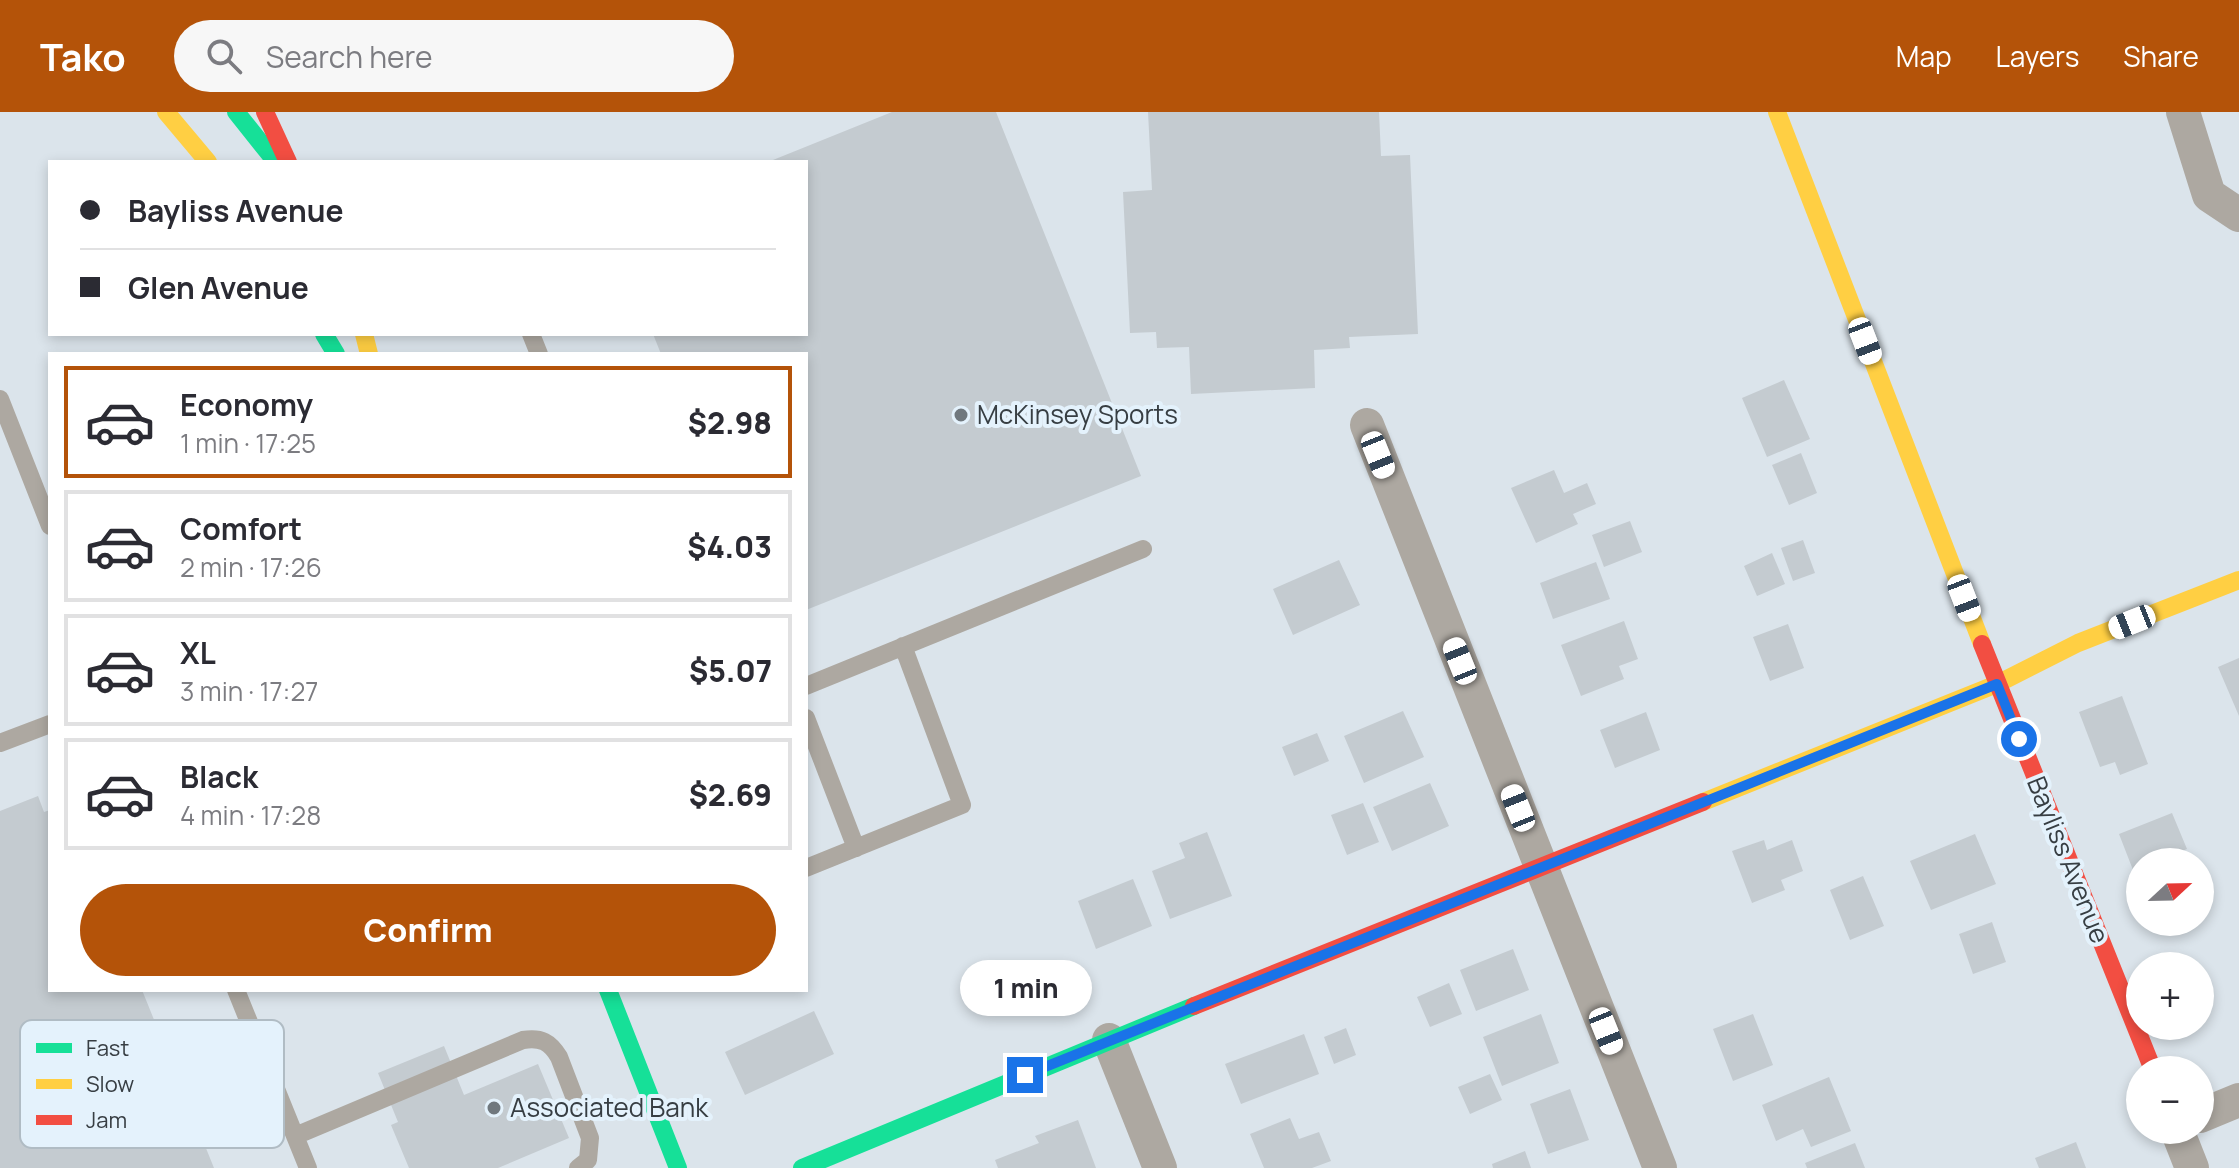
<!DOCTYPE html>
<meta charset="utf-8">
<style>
:root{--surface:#fff;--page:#f7f7f7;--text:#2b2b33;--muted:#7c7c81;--line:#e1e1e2;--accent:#b45309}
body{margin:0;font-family:Manrope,sans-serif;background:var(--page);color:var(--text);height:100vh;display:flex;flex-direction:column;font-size:30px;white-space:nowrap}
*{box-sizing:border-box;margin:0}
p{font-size:26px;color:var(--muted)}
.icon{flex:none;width:44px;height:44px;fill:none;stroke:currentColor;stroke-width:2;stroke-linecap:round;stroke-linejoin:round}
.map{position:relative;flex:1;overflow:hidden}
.panel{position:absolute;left:48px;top:240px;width:760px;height:640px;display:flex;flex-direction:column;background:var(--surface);border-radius:0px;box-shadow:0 4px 12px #0003}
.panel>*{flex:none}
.hud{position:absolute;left:48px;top:48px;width:760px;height:176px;border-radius:0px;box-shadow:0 4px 12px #0003;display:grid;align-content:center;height:176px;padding:0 32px;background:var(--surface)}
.needle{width:52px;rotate:68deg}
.buttons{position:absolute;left:2126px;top:736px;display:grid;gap:16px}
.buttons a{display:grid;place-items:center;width:88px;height:88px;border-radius:50%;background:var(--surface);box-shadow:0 4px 12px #0003;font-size:40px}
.end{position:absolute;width:36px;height:36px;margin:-18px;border:10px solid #1a73e8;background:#fff;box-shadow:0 0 0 4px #fff}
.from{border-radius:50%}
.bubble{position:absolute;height:56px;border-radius:28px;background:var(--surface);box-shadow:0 4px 12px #0003;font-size:26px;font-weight:800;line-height:56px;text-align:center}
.car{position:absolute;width:24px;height:48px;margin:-24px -12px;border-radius:10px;box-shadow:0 0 6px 2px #0007;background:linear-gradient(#fff 24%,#345 0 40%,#fff 0 76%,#345 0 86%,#fff 0)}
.hud b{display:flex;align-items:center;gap:28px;height:76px;font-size:30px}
.hud b+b{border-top:2px solid var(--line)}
.hud i{width:20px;height:20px;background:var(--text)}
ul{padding:14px 0 0;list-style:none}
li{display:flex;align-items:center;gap:24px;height:112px;margin:0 16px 12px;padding:0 16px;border:4px solid var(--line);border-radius:0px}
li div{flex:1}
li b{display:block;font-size:30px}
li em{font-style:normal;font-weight:800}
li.current{border-color:var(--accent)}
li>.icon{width:72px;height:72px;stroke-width:1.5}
.action{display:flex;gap:16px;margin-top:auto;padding:16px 32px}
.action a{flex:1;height:92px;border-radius:48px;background:var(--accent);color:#fff;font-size:32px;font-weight:800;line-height:92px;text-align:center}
header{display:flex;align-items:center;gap:48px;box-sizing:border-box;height:112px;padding:0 40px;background:var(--accent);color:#fff}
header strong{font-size:38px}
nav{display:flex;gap:44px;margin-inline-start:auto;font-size:28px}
.search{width:560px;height:72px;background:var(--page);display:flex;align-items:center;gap:20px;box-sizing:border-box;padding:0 28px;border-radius:44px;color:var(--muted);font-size:30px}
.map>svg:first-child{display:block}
.building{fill:#c4cbd0}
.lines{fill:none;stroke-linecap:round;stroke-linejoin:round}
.lane{stroke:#ada8a1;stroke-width:18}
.street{stroke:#ada8a1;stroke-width:34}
.fast{stroke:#16e098;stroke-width:18}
.slow{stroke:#ffcf43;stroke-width:18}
.jam{stroke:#f24e42;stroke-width:18}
.route{stroke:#1a73e8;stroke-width:10}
.poi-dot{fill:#70787e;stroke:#e4f2fc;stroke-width:3}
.labels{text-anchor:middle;stroke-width:8;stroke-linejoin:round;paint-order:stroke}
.poi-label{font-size:26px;fill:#373e43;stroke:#e4f2fc;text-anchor:start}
.street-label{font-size:26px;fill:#373e43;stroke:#e4f2fc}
.key{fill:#e4f2fc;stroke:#b0bcc4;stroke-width:2}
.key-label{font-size:22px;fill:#373e43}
</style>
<header>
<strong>Tako</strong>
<div class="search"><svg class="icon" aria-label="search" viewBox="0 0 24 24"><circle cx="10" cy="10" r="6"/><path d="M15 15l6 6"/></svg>Search here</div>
<nav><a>Map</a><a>Layers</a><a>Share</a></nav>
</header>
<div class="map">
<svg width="2239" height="1056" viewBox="0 0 2239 1056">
<rect width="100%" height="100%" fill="#dbe4eb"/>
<path class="building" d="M892 0H996L1141 364 806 498V242H661L653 222H806V50H768Z
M1148 0H1379L1381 44 1410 43 1418 222 1349 225 1350 236 1314 238 1315 276 1191 282 1189 235 1157 236 1156 220 1130 221 1123 80 1152 78Z
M1784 268 1810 327 1767 345 1742 286Z
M1801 341 1817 381 1789 393 1772 353Z
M1554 358 1564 381 1587 371 1596 392 1573 402 1578 412 1536 431 1511 376Z
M1630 409 1642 440 1604 455 1592 423Z
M1803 428 1815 461 1793 469 1781 436Z
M1772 441 1785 472 1757 484 1744 454Z
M1339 448 1360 493 1293 523 1273 477Z
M1596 450 1610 487 1553 507 1540 471Z
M1624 509 1638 547 1619 554 1624 567 1581 584 1561 533Z
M1788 512 1804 556 1770 569 1753 525Z
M2239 546V604L2218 555Z
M2122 584 2148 652 2120 663 2115 650 2100 655 2079 600Z
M1403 599 1424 645 1364 671 1344 624Z
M1646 600 1660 638 1615 656 1600 618Z
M1317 621 1329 649 1294 664 1282 635Z
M1430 671 1449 714 1392 739 1373 695Z
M38 684 44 700 50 698V878H142L214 1056H0V699Z
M1363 691 1379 730 1347 743 1331 703Z
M2172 701 2187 737 2155 750H2140V756L2133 758 2119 722Z
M1207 720 1232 784 1170 807 1152 759 1185 746 1179 731Z
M1975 722 1996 772 1931 798 1910 749Z
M1764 728 1767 738 1792 728 1803 759 1781 768 1785 778 1752 791 1732 739Z
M1863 764 1884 814 1850 828 1830 778Z
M1133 767 1152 814 1096 837 1078 789Z
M1992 810 2006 850 1973 862 1959 822Z
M1513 837 1529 878 1476 899 1460 858Z
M1449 871 1462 902 1430 915 1417 885Z
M814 899 834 942 745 983 725 940Z
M1541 902 1559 951 1502 974 1483 925Z
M1753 902 1773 953 1733 969 1713 917Z
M1346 916 1356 943 1334 952 1324 925Z
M1304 922 1319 962 1241 992 1225 952Z
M444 934 464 983 538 952 569 1026 498 1056H409L391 1013 398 1010 378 961Z
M1490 962 1502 988 1470 1002 1458 975Z
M1829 965 1851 1019 1811 1035 1803 1017 1776 1029 1762 993Z
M1570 977 1589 1028 1548 1042 1530 992Z
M1290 1006 1299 1027 1319 1020 1331 1049 1312 1056H1264L1250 1022Z
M1078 1008 1096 1056H998L995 1048 1039 1031 1035 1024Z
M2076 1030 2086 1056H2039L2035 1046Z
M1855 1031 1865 1056H1807L1805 1051Z
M1525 1039 1531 1056H1493L1492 1052Z"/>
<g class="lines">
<path class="lane" d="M531 222 539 242
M0 287 50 414
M806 574 1143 437
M806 606 856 736
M0 631 50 612
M806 756 962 693 903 534
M236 878 308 1056
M295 1024 523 928C541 925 550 930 559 945L590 1026 588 1048 578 1056"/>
<path class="street" d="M2183 0 2209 83 2239 103
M1367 313 1660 1056
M1109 928 1160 1056
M2200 1004 2239 988
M2177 1018 2192 1056"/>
<path class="fast" d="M236 0 276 50
M324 222 336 242
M608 878 678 1056
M802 1056 1194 894"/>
<path class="slow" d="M166 0 208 50
M1777 0 1982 532
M364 222 369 242
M1703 690 1997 572 2078 531 2239 468"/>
<path class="jam" d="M265 0 288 50
M1982 532 2153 958
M1194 894 1703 690"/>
</g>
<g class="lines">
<path class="route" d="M1025 963 1997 572 2019 627"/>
</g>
<g class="poi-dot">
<circle cx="961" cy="303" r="8"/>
<circle cx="494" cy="996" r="8"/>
</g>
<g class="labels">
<g class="poi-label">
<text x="977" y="312">McKinsey Sports</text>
<text x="510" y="1005">Associated Bank</text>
</g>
<g class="street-label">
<text transform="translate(2068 748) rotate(68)" y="9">Bayliss Avenue</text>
</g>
</g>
<rect x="20" y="908" width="264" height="128" rx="12" class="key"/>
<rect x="36" y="931" width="36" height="10" fill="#16e098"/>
<rect x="36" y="967" width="36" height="10" fill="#ffcf43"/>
<rect x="36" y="1003" width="36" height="10" fill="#f24e42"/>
<g class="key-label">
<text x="86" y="944">Fast</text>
<text x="86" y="980">Slow</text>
<text x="86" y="1016">Jam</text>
</g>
</svg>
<div class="buttons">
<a><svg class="needle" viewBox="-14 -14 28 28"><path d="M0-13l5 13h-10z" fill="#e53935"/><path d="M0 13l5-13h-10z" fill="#7c7c81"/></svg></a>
<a>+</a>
<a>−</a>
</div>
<i class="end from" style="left:2019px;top:627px"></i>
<i class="end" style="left:1025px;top:963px"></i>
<div class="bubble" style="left:960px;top:848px;width:132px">1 min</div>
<i class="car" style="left:1865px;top:229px;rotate:159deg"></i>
<i class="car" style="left:1378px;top:343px;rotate:158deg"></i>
<i class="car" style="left:1964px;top:486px;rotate:159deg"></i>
<i class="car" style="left:2132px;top:510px;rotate:248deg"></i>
<i class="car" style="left:1460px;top:549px;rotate:338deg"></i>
<i class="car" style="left:1518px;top:696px;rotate:338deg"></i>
<i class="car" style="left:1606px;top:919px;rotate:158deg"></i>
<div class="hud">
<b><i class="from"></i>Bayliss Avenue</b>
<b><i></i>Glen Avenue</b>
</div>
<section class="panel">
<ul>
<li class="current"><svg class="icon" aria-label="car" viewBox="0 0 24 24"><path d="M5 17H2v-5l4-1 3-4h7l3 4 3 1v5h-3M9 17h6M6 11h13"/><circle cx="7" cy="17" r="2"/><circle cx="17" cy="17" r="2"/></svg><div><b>Economy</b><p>1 min · 17:25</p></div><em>$2.98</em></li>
<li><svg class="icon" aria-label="car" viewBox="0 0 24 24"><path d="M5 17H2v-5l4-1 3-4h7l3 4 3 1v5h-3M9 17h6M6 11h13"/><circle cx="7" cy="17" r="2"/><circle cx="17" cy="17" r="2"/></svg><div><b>Comfort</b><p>2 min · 17:26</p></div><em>$4.03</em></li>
<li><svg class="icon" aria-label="car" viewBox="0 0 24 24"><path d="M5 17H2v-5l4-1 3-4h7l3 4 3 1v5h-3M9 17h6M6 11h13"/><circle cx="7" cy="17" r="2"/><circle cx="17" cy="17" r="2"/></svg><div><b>XL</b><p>3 min · 17:27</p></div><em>$5.07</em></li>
<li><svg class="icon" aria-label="car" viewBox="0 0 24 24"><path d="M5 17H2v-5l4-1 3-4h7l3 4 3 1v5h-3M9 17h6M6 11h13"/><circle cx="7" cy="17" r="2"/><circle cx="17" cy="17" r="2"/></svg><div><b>Black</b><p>4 min · 17:28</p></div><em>$2.69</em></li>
</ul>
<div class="action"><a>Confirm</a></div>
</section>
</div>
